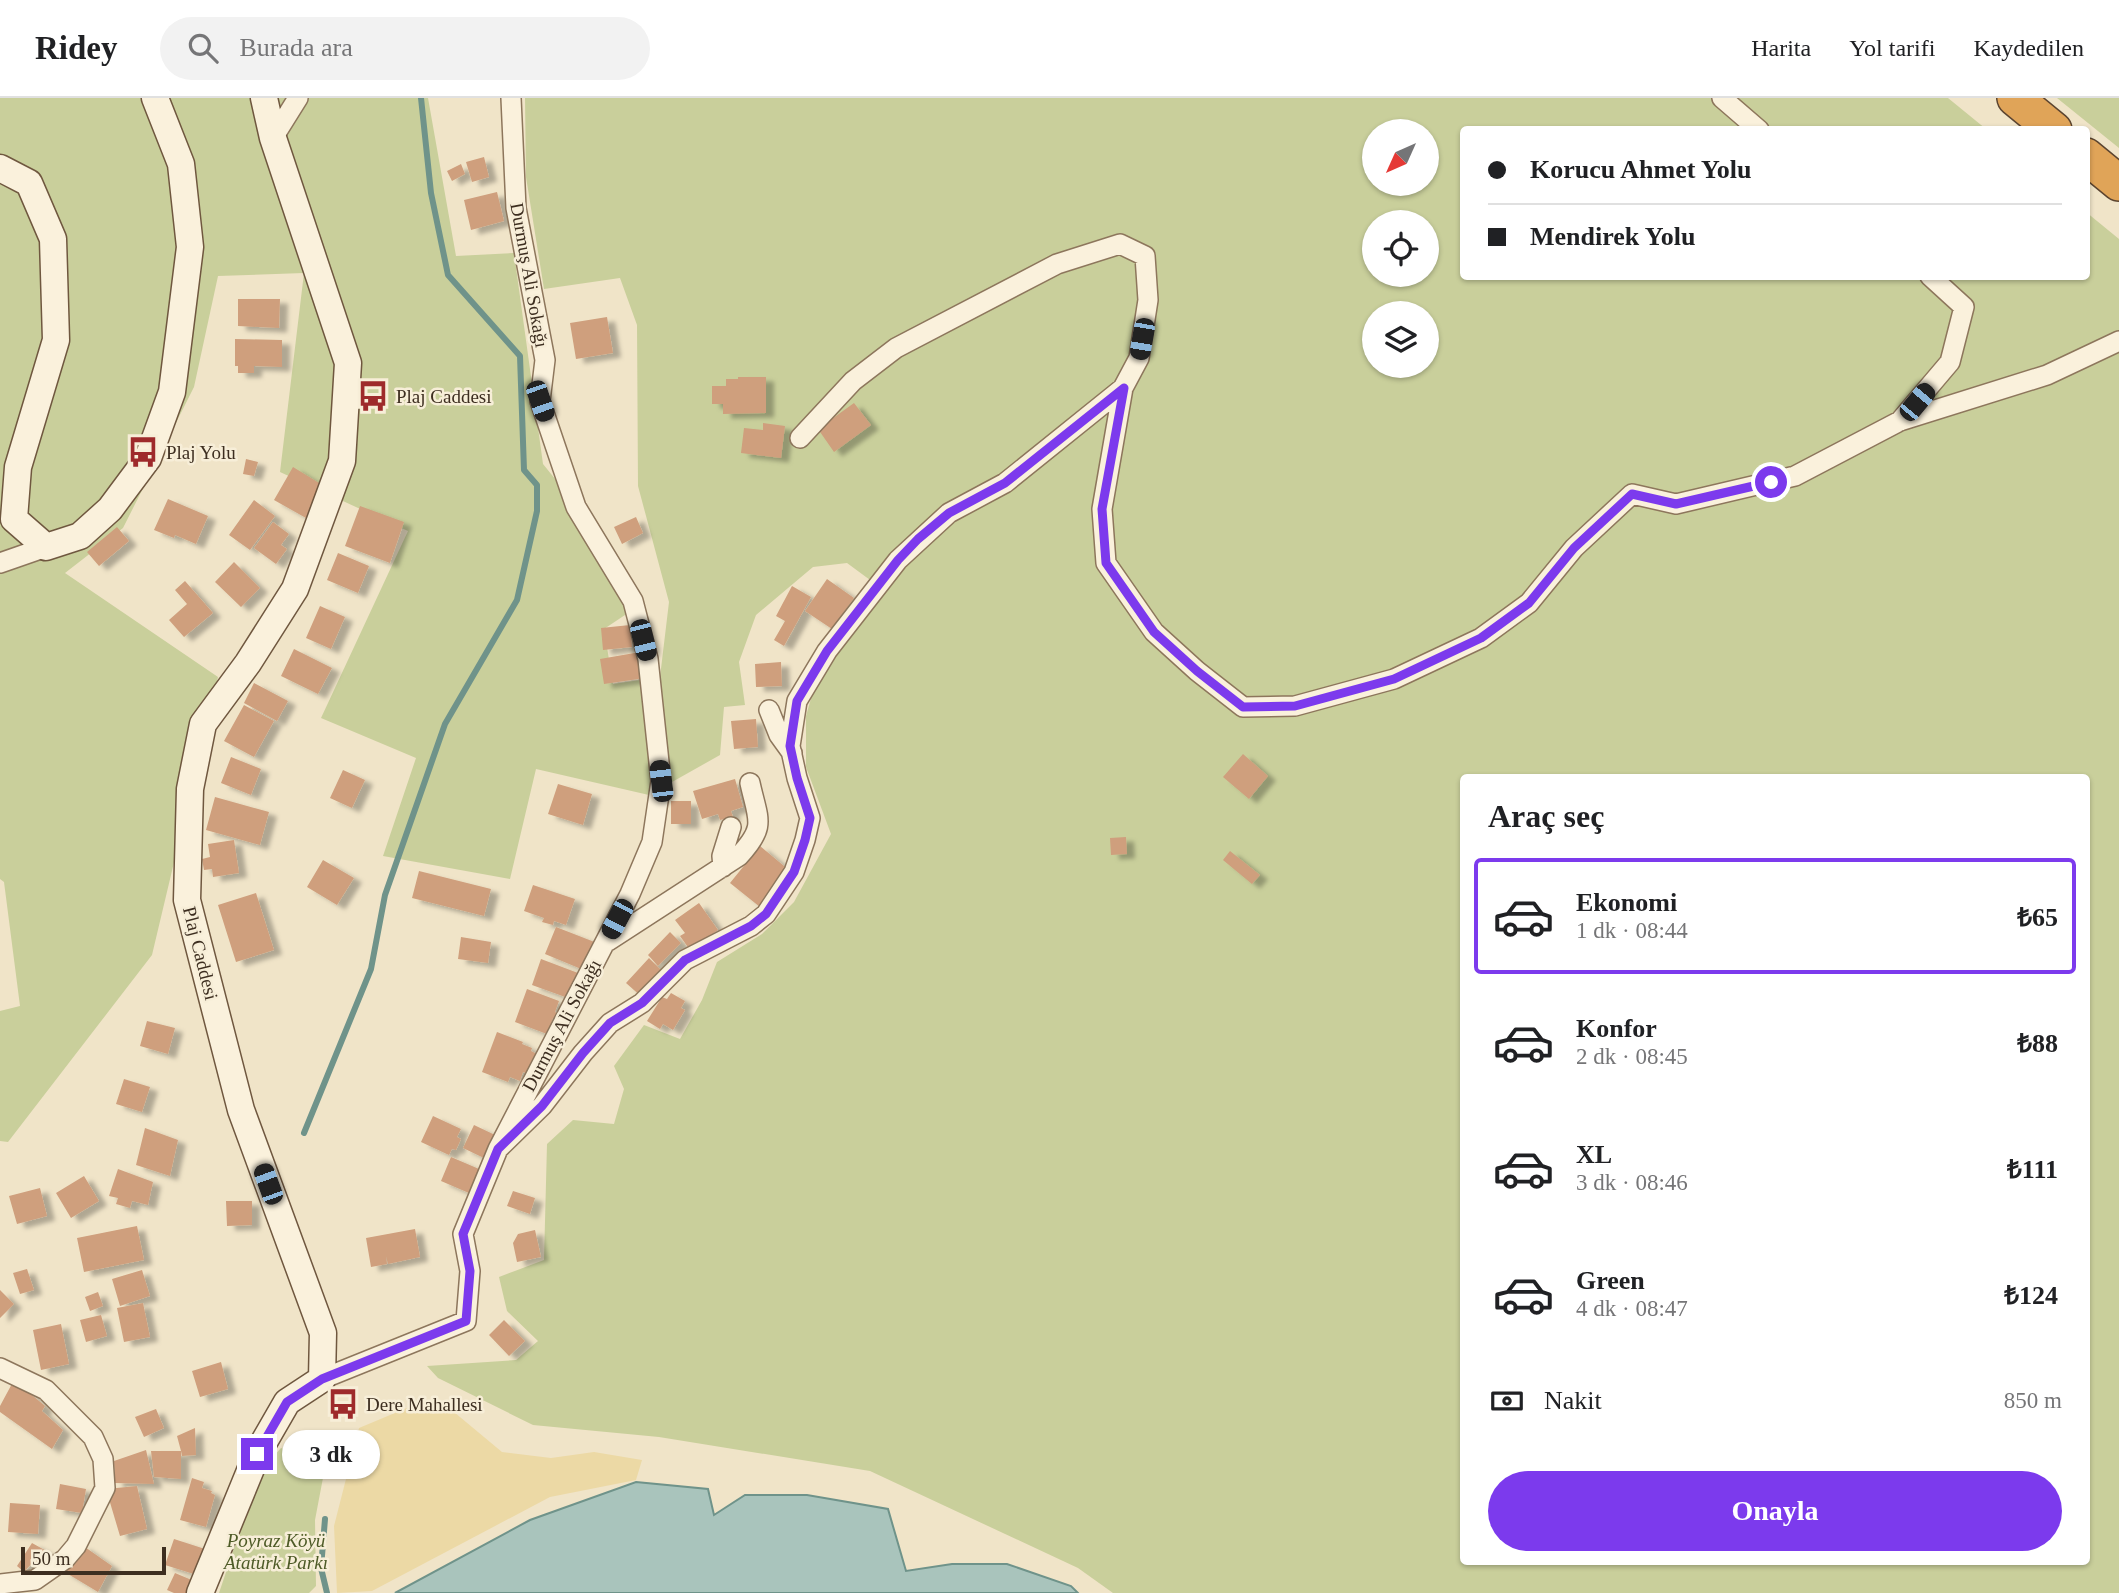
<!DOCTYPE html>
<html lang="tr">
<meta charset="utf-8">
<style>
:root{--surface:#fff;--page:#f2f2f2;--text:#202124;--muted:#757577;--line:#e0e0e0;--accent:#7c3aed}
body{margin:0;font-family:"Times New Roman",serif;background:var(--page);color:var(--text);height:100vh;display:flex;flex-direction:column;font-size:26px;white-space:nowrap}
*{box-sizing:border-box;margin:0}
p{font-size:23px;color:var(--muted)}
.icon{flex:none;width:38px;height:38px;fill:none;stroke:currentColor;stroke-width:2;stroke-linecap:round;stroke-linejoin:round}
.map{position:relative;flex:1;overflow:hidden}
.drawer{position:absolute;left:1460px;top:676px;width:630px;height:791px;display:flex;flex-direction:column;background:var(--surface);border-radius:7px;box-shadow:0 2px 5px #0004}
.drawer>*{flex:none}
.guide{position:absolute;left:1460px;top:28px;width:630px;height:154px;border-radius:7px;box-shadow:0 2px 5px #0004;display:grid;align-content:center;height:154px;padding:0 28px;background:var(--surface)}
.needle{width:46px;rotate:225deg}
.fabs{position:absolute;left:1362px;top:21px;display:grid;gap:14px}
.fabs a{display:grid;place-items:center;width:77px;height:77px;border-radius:50%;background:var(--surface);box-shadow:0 2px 5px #0004;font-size:35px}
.scale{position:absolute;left:21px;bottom:18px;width:145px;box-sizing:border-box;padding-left:7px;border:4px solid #3d2e20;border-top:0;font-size:19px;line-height:24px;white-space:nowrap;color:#3d2e20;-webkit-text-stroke:5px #f7eed8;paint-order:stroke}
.end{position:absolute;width:32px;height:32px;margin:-16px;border:9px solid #7c3aed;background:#fff;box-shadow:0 0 0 4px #fff}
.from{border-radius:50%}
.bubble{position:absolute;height:49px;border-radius:24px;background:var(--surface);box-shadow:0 2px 5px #0004;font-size:23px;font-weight:700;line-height:49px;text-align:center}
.car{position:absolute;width:21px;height:42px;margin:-21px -10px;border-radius:9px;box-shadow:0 0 5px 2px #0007;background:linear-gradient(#222 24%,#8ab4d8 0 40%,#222 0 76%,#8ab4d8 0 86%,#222 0)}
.guide b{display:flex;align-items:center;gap:24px;height:66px;font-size:26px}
.guide b+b{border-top:2px solid var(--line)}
.guide i{width:18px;height:18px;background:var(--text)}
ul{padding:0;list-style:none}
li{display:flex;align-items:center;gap:21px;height:116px;margin:0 14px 10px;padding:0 14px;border:4px solid transparent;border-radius:7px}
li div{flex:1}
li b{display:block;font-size:26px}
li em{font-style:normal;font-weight:700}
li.active{border-color:var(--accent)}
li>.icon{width:63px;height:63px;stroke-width:1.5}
h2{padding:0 28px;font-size:32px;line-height:84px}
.pay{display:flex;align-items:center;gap:18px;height:77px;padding:0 28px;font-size:26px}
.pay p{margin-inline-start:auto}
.action{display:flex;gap:14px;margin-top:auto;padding:14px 28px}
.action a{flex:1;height:80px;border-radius:42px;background:var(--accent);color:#fff;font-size:28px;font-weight:700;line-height:80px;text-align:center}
header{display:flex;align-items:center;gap:42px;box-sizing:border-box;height:98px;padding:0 35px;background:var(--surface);border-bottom:2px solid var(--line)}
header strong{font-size:33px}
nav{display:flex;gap:38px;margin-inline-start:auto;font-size:24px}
.search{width:490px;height:63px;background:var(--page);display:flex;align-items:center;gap:18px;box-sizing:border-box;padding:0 24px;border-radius:38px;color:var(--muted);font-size:26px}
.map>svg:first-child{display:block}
.green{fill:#c9cf9b;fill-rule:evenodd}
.sand{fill:#ecd9a5}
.water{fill:#a9c4bc;stroke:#6f938a;stroke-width:2}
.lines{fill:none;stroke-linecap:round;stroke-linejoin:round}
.stream{stroke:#6f938a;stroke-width:6}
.building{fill:#cf9f7d;filter:url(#shadow)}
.street-casing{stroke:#8d765c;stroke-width:22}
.secondary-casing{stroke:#6f573f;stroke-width:29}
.highway-casing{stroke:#5b4430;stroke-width:38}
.street{stroke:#faf1dc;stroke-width:19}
.secondary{stroke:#faf1dc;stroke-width:26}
.highway{stroke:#e0a458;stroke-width:35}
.route{stroke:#7c3aed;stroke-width:9}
.labels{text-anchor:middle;stroke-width:5;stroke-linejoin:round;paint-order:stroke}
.street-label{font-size:19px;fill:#3d2e20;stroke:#f7eed8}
.poi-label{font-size:19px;fill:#3d2e20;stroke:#f7eed8;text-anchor:start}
.park-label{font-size:19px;font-style:italic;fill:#4d5a26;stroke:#f7eed8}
</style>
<header>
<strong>Ridey</strong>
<div class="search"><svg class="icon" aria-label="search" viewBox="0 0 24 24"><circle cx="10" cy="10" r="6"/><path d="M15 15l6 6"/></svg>Burada ara</div>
<nav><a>Harita</a><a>Yol tarifi</a><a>Kaydedilen</a></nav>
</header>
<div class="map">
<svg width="2119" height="1495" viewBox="0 0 2119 1495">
<defs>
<filter id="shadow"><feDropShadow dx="8" dy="4.5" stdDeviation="2" flood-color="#0004"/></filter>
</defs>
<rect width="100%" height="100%" fill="#f0e4c8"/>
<path class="green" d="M0 0H428L456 158 514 155 543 366 572 402 628 515 604 531 613 586 660 579 669 504 638 388 637 227 620 180 544 191 526 79 525 0H1948L1986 31 1463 32V178H2086V114L2119 141V1495H1113L1078 1470 870 1373 659 1339 533 1327 438 1280 427 1268 516 1262 538 1243 507 1213 499 1179 544 1162 547 1046 573 1022 614 1026 624 991 614 968 644 927 680 941 702 902 717 864 762 836 794 804 831 736 806 669V618L816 583 885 493 847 465 813 469 756 517 739 564 745 607 724 609 720 657 649 697 536 671 510 781 383 758 416 660 321 620 408 433 280 374 304 175 218 178 194 289 123 430 65 475 218 579 152 857 8 1044 0 1043V913L20 908 4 784 0 781ZM1374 33H1426V86H1374ZM1374 124H1426V177H1374ZM1374 215H1426V268H1374ZM1463 679H2086V1463H1463Z
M2057 0H2119V50Z
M281 1350 326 1364 315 1422 316 1488 309 1495H219L260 1373Z"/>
<path class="sand" d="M414 1307 454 1314 502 1354 551 1360 594 1354 642 1362 636 1382 550 1399 372 1493 337 1495 334 1428 359 1330Z"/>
<path class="water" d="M636 1384 708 1391 714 1417 745 1397H807L888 1411 906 1473 952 1466H1007L1071 1488 1078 1495H395L530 1422Z"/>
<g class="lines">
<path class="stream" d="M304 1035 371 871 385 797 445 626 517 502 537 413V387L524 372 520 258 448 177 431 95 421 0
M325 1421 321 1470 327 1495"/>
</g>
<path class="building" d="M484 59 489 79 472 84 466 64Z
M461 66 465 76 452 83 447 73Z
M497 94 504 123 471 132 464 102Z
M238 201H280L279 230 238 228Z
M607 219 613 255 576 261 570 225Z
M235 241 282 242V269L254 268V275H238V268H235Z
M738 279H766V315L723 316V306H712V288H726V281H738Z
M854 305 871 327 834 354 818 331Z
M763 325 785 328 781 360 741 355 744 330 763 332Z
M246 361 258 364 254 378 243 376Z
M293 369 324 388 306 420 274 402Z
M168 401 208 418 196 446 175 437 174 440 154 432Z
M254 402 275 418 250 452 229 437Z
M360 408 404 424 390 465 345 448Z
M636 419 643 435 622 446 614 429Z
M273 424 289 436 281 447 287 451 276 466 254 450Z
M117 429 129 443 99 468 87 454Z
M338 455 369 468 358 495 327 482Z
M234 464 260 490 241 509 215 484Z
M827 481 854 500 832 531 805 513Z
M185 483 213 515 184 539 169 522 187 506 175 492Z
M792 488 811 499 784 548 774 542 785 523 776 518Z
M320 508 345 519 331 551 306 540Z
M630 527 632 549 603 552 601 530Z
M294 551 332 570 318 596 281 578Z
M640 554 645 580 604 586 600 561Z
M781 564 782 588 756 589 755 566Z
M254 585 288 603 277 623 244 605Z
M244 607 274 623 254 659 224 643Z
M756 621 758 649 734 651 731 623Z
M1243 656 1268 678 1249 701 1223 679Z
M231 659 261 671 251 697 221 685Z
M343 672 365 682 352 710 330 700Z
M735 681 743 709 731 713 733 719 720 722 718 716 702 721 693 693Z
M558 686 592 696 583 727 548 716Z
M215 699 269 714 260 747 206 732Z
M671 703H691V726H671Z
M1126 739 1127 756 1111 757 1110 740Z
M234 742 239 775 213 779 212 771 204 772 202 761 210 759 208 746Z
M760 748 790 773 760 809 730 785Z
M1230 753 1260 777 1252 786 1223 762Z
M323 762 354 780 337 807 307 789Z
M419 773 491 791 484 818 412 800Z
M533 787 575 801 566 827 554 823 553 827 542 824 544 820 524 813Z
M256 795 274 852 236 864 218 807Z
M699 805 718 832 690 852 680 838 685 835 675 822Z
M556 829 597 845 586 873 545 856Z
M670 834 681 845 658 868 648 857Z
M461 839 491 844 488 865 458 861Z
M649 860 665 876 643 900 626 885Z
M541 861 578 875 568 900 532 887Z
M527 891 559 903 555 914 559 916 557 922 553 920 547 936 515 924Z
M671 895 685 903 681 910 685 912 673 932 663 926 660 931 647 923 662 899 667 901Z
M147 923 175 930 168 956 140 948Z
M497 934 523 944 522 946 532 950 531 953 539 957 531 977 523 974 520 983 510 979 508 984 482 974Z
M124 981 150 989 142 1014 116 1006Z
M433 1018 461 1031 457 1039 461 1041 456 1052 452 1051 449 1057 421 1044Z
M474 1027 495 1037 484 1060 463 1050Z
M145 1030 178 1042 170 1078 136 1067Z
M451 1059 479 1071 469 1095 441 1083Z
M118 1071 153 1084 148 1107 132 1103 130 1110 116 1106 118 1100 109 1098Z
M84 1078 99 1103 71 1120 56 1095Z
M40 1090 47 1118 17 1126 9 1098Z
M513 1093 535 1100 530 1116 507 1108Z
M226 1103H252V1127L227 1128Z
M137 1128 144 1162 84 1174 77 1140Z
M415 1131 420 1159 388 1166 386 1158 387 1166 371 1169 366 1140Z
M535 1132 541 1159 517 1164 513 1145 518 1136Z
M27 1171 34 1192 20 1196 13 1175Z
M142 1172 150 1198 120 1208 112 1181Z
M0 1192 14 1206 0 1220Z
M98 1194 103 1208 90 1213 85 1199Z
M143 1205 150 1239 124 1244 117 1210Z
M101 1217 107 1238 86 1244 80 1222Z
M504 1222 525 1243 509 1258 489 1237Z
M61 1226 69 1266 41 1272 33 1232Z
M221 1264 228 1291 200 1299 192 1273Z
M14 1282 45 1308 42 1313 63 1332 52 1351 0 1314V1308Z
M156 1311 164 1330 144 1339 135 1319Z
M195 1330 196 1357 182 1358 181 1353V1381L154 1379 151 1353H181L177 1338Z
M146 1352 154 1386 115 1385 114 1363Z
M192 1380 204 1384 202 1390 212 1393 211 1395 215 1397 206 1429 180 1422Z
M60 1386 86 1391 82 1415 56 1411Z
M137 1388 147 1431 120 1438 106 1391Z
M10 1405 40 1407 38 1436 8 1434Z
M174 1441 205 1451 197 1477 165 1467Z
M32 1445 50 1455 38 1469 33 1464 24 1474 17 1468Z
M82 1447 112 1468 98 1494 63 1473Z
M175 1475 194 1483 188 1495H174L167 1492Z"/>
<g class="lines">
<defs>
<path id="street" d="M1722 0 1759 32
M273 40 298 0
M1900 323 1950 264 1964 209 1930 178
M800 340 853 283 896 250 1057 166 1120 146 1145 158 1148 202 1139 260 1123 290
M0 465 46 449
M769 612 779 637 792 655
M723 769 722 758 731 729
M608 843 739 758C767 728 758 722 750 685
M498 1051 542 1008 583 955 610 925 642 905 685 862 751 828 766 816 794 774 805 742 810 720 797 680 790 648 797 603 827 553 898 462 949 415 1005 385 1123 290 1102 411 1106 465 1154 534 1197 573 1243 609 1295 608 1394 581 1481 540 1529 505 1574 450 1632 396 1676 406 1795 378 1900 323 2047 277 2119 243
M0 1270 46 1292 93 1339 103 1361 105 1390 76 1448 65 1461 35 1482 0 1486
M322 1281 466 1223 470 1173 463 1136 498 1051 630 796 652 744 661 683 648 561 633 503 576 409 540 303 545 262 516 110 511 0"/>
<path id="secondary" d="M0 70 29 85 53 141 56 242 18 369 14 421 46 449 80 438 110 411 148 360 172 294 190 149 181 66 155 0
M200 1495 257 1356 287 1304 322 1281 323 1235 241 1012 187 802 190 691 203 626 248 565 295 491 342 363 348 265 273 40 264 0"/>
<path id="highway" d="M2015 0 2054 32
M2086 58 2119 85"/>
</defs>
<use href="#street" class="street-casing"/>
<use href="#secondary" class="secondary-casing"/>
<use href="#highway" class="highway-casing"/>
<use href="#street" class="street"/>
<use href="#secondary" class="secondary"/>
<use href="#highway" class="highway"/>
</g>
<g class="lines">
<path class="route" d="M257 1356 287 1304 322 1281 466 1223 470 1173 463 1136 498 1051 542 1008 583 955 610 925 642 905 685 862 751 828 766 816 794 774 805 742 810 720 797 680 790 648 797 603 827 553 898 462 918 441 949 415 1005 385 1124 290 1102 411 1106 465 1154 534 1197 573 1243 609 1295 608 1394 581 1481 540 1529 505 1574 450 1632 396 1676 406 1771 384"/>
</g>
<defs>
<symbol id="bus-bare" viewBox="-9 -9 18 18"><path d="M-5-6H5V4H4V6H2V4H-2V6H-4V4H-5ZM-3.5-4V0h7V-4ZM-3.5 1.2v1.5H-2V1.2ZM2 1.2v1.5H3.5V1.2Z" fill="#9e2a2b" stroke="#f7eed8" stroke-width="2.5" paint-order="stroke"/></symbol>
</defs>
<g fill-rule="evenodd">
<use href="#bus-bare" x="351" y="276" width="44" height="44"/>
<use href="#bus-bare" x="121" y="332" width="44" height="44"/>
<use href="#bus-bare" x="321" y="1284" width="44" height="44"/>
</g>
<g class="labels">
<g class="street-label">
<text transform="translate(530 177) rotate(80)" y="7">Durmuş Ali Sokağı</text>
<text transform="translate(201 855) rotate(76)" y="7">Plaj Caddesi</text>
<text transform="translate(561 927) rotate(-62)" y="7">Durmuş Ali Sokağı</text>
</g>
<g class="poi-label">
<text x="396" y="305">Plaj Caddesi</text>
<text x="166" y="361">Plaj Yolu</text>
<text x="366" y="1313">Dere Mahallesi</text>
</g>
<g class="park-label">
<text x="276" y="1449">Poyraz Köyü<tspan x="276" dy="22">Atatürk Parkı</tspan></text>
</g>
</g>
</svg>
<div class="fabs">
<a><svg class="needle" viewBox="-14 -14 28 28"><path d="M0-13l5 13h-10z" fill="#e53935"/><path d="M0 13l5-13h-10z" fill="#757577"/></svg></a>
<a><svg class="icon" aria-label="locate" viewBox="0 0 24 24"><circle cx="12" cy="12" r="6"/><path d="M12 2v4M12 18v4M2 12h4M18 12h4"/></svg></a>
<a><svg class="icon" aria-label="layers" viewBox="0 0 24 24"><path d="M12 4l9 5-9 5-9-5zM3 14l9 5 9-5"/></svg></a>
</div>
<div class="scale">50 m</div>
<i class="end from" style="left:1771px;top:384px"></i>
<i class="end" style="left:257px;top:1356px"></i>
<div class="bubble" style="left:282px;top:1332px;width:98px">3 dk</div>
<i class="car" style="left:1142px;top:241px;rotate:190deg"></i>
<i class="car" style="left:540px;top:303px;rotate:161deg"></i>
<i class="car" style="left:1917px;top:304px;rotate:40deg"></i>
<i class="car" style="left:643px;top:542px;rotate:166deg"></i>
<i class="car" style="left:661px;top:683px;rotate:353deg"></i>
<i class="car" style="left:617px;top:821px;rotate:208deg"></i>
<i class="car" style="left:268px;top:1086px;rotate:340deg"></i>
<div class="guide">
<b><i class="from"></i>Korucu Ahmet Yolu</b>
<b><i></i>Mendirek Yolu</b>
</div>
<section class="drawer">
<h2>Araç seç</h2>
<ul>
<li class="active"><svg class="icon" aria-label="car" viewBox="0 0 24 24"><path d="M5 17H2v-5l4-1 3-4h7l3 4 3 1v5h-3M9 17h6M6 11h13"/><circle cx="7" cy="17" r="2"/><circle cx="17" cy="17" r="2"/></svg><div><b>Ekonomi</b><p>1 dk · 08:44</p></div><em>₺65</em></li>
<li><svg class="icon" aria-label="car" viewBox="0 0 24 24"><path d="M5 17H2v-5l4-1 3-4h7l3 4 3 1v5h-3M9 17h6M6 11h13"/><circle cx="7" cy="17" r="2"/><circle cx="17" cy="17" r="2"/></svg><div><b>Konfor</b><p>2 dk · 08:45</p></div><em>₺88</em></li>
<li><svg class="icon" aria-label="car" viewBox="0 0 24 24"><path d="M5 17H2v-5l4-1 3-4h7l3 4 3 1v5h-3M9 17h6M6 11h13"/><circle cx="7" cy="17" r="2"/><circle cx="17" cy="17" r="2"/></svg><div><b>XL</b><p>3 dk · 08:46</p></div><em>₺111</em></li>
<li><svg class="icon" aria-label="car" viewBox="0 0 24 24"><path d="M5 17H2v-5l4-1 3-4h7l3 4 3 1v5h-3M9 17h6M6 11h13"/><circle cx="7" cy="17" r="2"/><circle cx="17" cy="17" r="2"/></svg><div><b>Green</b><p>4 dk · 08:47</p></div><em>₺124</em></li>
</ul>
<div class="pay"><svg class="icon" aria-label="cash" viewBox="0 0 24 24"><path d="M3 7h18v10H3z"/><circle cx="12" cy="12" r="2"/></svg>Nakit<p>850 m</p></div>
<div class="action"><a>Onayla</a></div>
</section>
</div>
